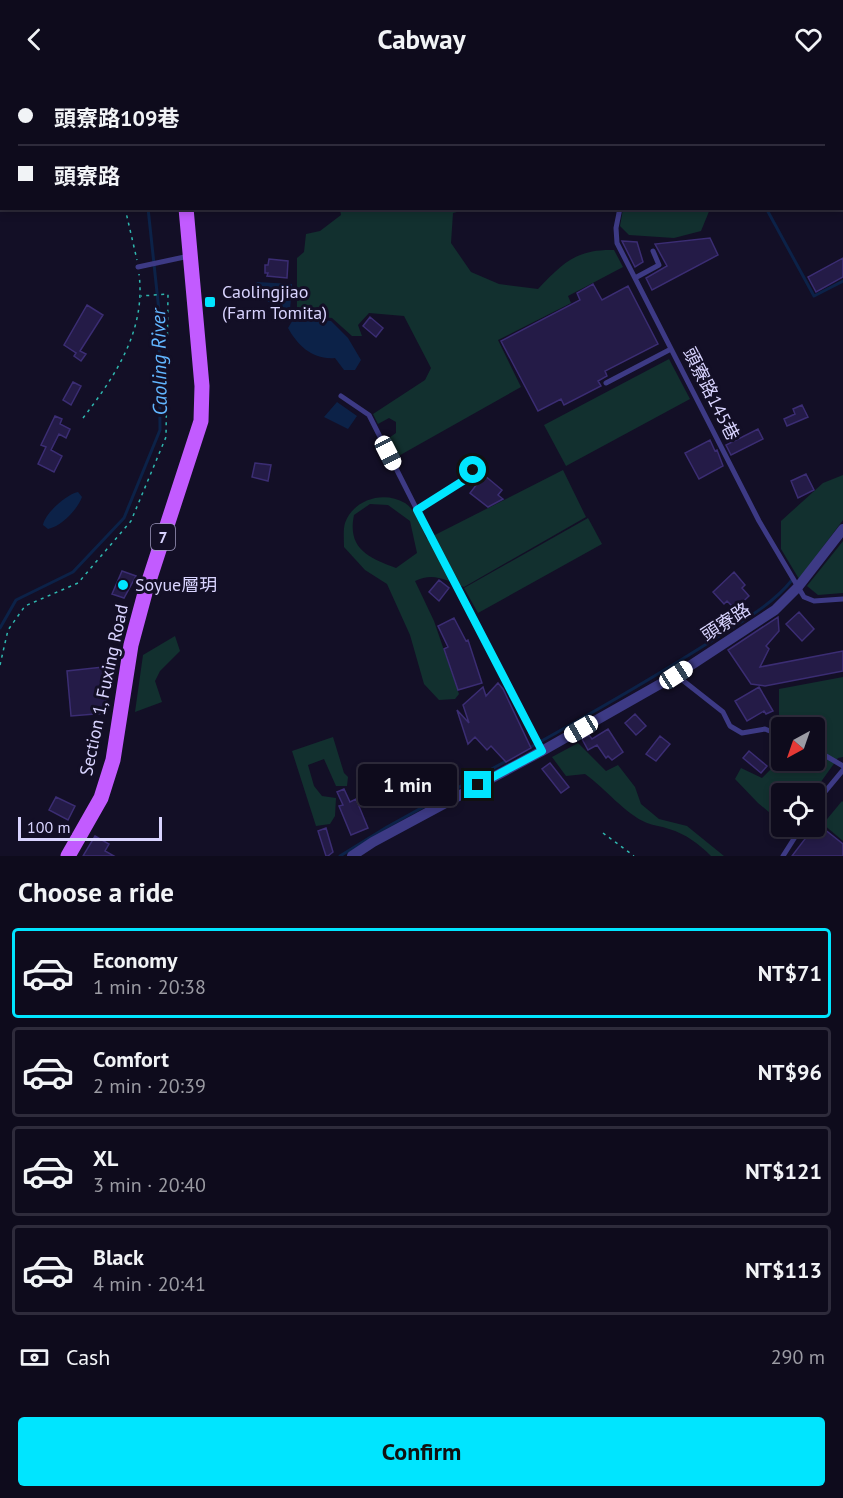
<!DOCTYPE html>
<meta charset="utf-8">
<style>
:root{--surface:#0e0b1c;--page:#1c1929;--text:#f1f3f6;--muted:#9b9ba3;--line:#2e2b3b;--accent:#00e5ff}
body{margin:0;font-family:"PT Sans","Noto Sans TC",sans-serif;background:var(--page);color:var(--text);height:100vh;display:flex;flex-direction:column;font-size:22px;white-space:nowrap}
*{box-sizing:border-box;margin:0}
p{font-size:20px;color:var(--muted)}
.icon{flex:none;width:33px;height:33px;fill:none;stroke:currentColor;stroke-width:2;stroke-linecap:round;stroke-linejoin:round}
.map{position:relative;height:778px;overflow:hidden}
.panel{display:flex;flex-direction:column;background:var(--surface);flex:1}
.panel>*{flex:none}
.banner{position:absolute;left:0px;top:0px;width:843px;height:132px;box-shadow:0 3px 9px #0003,0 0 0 2px var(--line);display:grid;align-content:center;height:132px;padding:0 18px;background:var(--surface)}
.needle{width:39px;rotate:220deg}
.tools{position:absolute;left:771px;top:639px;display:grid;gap:12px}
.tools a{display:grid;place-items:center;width:54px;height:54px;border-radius:6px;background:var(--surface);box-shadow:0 3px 9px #0003,0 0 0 2px var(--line);font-size:30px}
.scale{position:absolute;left:18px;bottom:15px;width:144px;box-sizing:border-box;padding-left:6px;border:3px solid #d9d4ff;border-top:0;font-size:16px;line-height:21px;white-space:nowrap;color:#d9d4ff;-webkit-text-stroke:4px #130f26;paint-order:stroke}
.end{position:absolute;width:27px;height:27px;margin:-14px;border:8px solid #00e5ff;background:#111;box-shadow:0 0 0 3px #111}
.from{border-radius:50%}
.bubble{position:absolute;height:42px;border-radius:6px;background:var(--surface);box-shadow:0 3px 9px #0003,0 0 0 2px var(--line);font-size:20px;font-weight:800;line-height:42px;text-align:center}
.car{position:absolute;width:18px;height:36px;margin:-18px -9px;border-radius:8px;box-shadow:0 0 4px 2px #0007;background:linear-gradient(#fff 24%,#345 0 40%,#fff 0 76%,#345 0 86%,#fff 0)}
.banner b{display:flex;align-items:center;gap:21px;height:57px;font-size:22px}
.banner b+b{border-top:2px solid var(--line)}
.banner i{width:15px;height:15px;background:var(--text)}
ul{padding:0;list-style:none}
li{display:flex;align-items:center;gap:18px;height:90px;margin:0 12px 9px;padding:0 6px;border:3px solid var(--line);border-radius:6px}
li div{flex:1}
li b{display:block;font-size:22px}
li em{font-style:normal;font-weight:800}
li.on{border-color:var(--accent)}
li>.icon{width:54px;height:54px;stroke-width:1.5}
h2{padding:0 18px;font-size:27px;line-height:72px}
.pay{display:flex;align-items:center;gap:15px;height:66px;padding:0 18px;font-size:22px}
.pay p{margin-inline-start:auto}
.cta{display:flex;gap:12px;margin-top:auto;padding:12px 18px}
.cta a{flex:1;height:69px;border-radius:6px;background:var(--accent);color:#111;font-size:24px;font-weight:800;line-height:69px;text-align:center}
header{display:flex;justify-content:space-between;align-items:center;height:78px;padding:0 18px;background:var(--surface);font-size:27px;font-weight:800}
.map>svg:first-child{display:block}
.green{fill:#12302f;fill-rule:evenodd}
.water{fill:#0c2248}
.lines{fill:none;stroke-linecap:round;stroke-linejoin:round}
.stream{stroke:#0c2248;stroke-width:3}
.building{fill:#241b47;stroke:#3b2d73;stroke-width:1.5}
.path{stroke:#2fb8b0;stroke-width:1.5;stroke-dasharray:3 4.5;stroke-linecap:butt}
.lane{stroke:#3d3a85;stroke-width:5}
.street{stroke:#3d3a85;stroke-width:10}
.primary{stroke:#c25bff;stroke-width:15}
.route{stroke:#00e5ff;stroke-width:8}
.poi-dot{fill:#00e5ff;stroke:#130f26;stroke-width:2}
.labels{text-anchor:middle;stroke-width:6;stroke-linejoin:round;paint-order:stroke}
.shield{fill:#130f26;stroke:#9e99be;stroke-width:1.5}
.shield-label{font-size:16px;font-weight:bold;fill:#d9d4ff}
.poi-label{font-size:18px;fill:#d9d4ff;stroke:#130f26;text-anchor:start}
.street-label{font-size:18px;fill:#d9d4ff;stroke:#130f26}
.water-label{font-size:20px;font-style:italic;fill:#62b6ff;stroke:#130f26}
</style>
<header><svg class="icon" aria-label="back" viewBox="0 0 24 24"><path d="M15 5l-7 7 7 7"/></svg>Cabway<svg class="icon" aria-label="heart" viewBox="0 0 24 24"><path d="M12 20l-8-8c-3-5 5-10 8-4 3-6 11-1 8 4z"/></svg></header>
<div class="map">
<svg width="843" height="778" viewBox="0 0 843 778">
<rect width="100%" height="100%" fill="#130f26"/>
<path class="green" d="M340 131H468L453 135 451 165 471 194 499 206 538 211C563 185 576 171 614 172L623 189 568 218 571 225 498 262 521 309 395 380 386 362 396 355V344L389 340 378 346 373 336 425 302 431 290 404 238 369 235 358 247 362 258H352L332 240 310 238 297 229V180L304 174 306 156 320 153 341 137Z
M623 131V130L710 131 701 153 674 160 629 157 620 148Z
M669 281 690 321 566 388 544 347Z
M563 392 586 439 464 509C446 502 433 494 415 503L434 543 459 616 455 621 439 622 424 606 410 557 387 506 365 492 344 469C344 462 343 452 345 445 353 422 383 412 405 425 416 432 421 450 427 461ZM370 426 388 427 410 443 417 475 396 490C369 480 347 471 354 437Z
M843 397V442L799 501 781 471V443L823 405Z
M588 440 602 466 478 535 464 510Z
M843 463V515L818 517 807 508Z
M175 558 180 573 160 593 155 603 162 624 135 634 143 577Z
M843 599V679L838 680 813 715 782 716 781 744 758 725 735 701 741 690 762 700 774 688 779 658V611ZM782 650H814V682H782Z
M333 659 344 695 348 699 347 708H336L324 681 308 687 314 708 322 718 336 720 335 738 330 746 316 748 292 673Z
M578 665 606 693 618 687 635 709 641 726 659 741 687 748 724 778H711C699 766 686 756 669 751 662 748 654 748 647 745 625 736 605 710 585 696L566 698 552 679Z
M842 723 843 724V763L823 746Z"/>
<path class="water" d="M257 204 292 206 290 232 283 234 252 212Z
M294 240 331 243 348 260 361 282 355 292H344L335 280C313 282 298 268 288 250Z
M337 324 357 338 348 351 324 339Z
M78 414 82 419C77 432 62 448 48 451L43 447C45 435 67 416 78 414Z"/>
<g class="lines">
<path class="stream" d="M94 0 95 2
M766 130 814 218 843 203
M0 550 16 522 73 494 124 440 160 352 159 233 148 130
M529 670C594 634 657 598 719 558 744 542 773 526 792 502
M340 778 387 749 508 682"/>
</g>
<path class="building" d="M710 160 718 177 652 212 646 200 667 188 655 166Z
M622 163 637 164 643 184 635 189Z
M843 180V199L816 214 808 199Z
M269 181 288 183 287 200 267 198 268 195H265V187H268Z
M593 206 602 222 628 208 658 266 605 293 607 298 598 303 601 308 564 327 561 321 538 333 501 263 580 222 577 215Z
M87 227 103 237 80 273 86 276 81 283 74 278 76 275 64 267Z
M370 239 383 250 376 259 363 248Z
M73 304 81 308 71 327 63 322Z
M802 327 808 339 787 348 784 341 795 336 793 331Z
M55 338 62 341 60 346 70 351 66 360 59 356 51 372 62 378 54 394 38 386 46 369 41 367Z
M758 351 763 361 731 377 726 367Z
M710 362 715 373 717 372 723 388 699 401 685 375Z
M255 385 271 387 268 403 252 399Z
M806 396 814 412 798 420 791 403Z
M484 397 502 412 498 417 503 421 488 429 470 415Z
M122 493 136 498 124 520 112 516Z
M734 494 745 507 742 510 749 518 735 531 727 523 724 526 713 514Z
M439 502 449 510 439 523 429 514Z
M799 534 814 551 802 563 786 546Z
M778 539 779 553 766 568 769 571 760 589 843 573V593L765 608 751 606 728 572Z
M454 540 466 563 468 562 482 605 458 612 444 571 448 569 438 548Z
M103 589 107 635 71 638 67 593Z
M498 605 503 611 531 670 506 684 491 668 487 672 475 659 468 666 457 632 469 645 463 627 483 609 486 618Z
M759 609 773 633 766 636 764 633 747 643 735 623Z
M635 636 646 648 636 657 625 645Z
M608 651 623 674 612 682 608 678 606 680 597 667 588 672 582 661 589 657 592 661Z
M660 658 670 666 656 683 646 676Z
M749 673 767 688 761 695 743 680Z
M550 685 569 709 561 715 542 691Z
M344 711 350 724 356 721 368 750 351 757 339 728 343 727 337 714Z
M56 719 75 728 68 742 49 732Z
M814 743 843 766V778H792L805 761 801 758 809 748H814Z
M326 750 333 774 328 778H326L318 753Z
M95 758 109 766 105 773 114 778H83Z"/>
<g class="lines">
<path class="path" d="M71 0 73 2
M125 130 137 182
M83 340C116 297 146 252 139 196
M0 587 8 552 25 528 78 505 131 443 166 359 168 216 141 218
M603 755 634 778"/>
<path class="lane" d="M411 0 412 2
M728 2V0
M842 10 843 5
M842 52 843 54
M620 130 616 150 617 165 759 443 804 519 814 523 843 521
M138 189 189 178
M635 200 659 187 653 173
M606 305 671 271
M341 318 369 337 417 432
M473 392 466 401 417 432 542 673
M676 597 723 634 730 648 742 655 765 651 782 658
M814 671 843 688
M814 727 843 692
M783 778 802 748"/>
<path class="street" d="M352 778 373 764 542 673 676 597 775 532 798 509 843 451"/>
<path class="primary" d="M174 0 175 2
M68 778 101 720 113 682 131 567 145 515 201 343 202 308 186 130"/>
</g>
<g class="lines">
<path class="route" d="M473 392 466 401 417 432 542 673 478 707"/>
</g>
<g class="poi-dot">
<rect x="204" y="218" width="12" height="12" rx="3"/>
<circle cx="123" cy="507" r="6"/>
</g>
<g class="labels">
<rect class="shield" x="151" y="446" width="24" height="26" rx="4.5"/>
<g class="shield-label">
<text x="163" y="465">7</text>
</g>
<g class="poi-label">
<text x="222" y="220">Caolingjiao<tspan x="222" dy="21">(Farm Tomita)</tspan></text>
<text x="135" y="513">Soyue層玥</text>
</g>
<g class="street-label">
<text transform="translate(711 316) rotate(63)" y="6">頭寮路145巷</text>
<text transform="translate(726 544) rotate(-33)" y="6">頭寮路</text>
<text transform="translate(104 612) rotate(-78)" y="6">Section 1, Fuxing Road</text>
</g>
<g class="water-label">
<text transform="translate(159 284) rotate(-91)" y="7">Caoling River</text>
</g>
</g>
</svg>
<div class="tools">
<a><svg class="needle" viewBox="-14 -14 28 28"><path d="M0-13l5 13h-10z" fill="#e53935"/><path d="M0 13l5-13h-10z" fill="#9b9ba3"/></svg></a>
<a><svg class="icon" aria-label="locate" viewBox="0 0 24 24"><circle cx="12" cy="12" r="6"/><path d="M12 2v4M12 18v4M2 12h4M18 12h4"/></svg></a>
</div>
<div class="scale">100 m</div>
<i class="end from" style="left:473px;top:392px"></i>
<i class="end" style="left:478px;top:707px"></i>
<div class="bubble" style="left:358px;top:686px;width:99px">1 min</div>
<i class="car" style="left:388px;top:375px;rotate:153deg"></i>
<i class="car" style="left:676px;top:597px;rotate:57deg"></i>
<i class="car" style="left:581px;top:651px;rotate:240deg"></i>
<div class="banner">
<b><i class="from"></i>頭寮路109巷</b>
<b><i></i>頭寮路</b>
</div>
</div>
<section class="panel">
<h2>Choose a ride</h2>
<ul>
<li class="on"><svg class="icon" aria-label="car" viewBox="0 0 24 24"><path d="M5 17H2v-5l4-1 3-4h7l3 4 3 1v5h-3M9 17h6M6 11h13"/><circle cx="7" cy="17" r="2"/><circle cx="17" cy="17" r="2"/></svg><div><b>Economy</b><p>1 min · 20:38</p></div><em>NT$71</em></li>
<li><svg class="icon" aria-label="car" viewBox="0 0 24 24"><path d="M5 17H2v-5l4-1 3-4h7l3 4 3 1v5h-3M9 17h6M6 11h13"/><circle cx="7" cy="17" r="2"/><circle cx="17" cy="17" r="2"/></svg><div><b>Comfort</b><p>2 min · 20:39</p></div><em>NT$96</em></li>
<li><svg class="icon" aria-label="car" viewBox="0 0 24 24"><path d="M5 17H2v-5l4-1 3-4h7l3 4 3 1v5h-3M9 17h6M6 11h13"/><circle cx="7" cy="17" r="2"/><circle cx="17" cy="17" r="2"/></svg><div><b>XL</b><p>3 min · 20:40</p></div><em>NT$121</em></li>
<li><svg class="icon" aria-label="car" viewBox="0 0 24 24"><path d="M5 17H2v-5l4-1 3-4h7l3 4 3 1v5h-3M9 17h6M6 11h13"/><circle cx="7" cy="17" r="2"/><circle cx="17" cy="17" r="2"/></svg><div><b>Black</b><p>4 min · 20:41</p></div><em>NT$113</em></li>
</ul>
<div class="pay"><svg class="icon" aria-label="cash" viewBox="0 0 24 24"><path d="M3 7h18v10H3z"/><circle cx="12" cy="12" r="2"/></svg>Cash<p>290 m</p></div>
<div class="cta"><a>Confirm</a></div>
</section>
